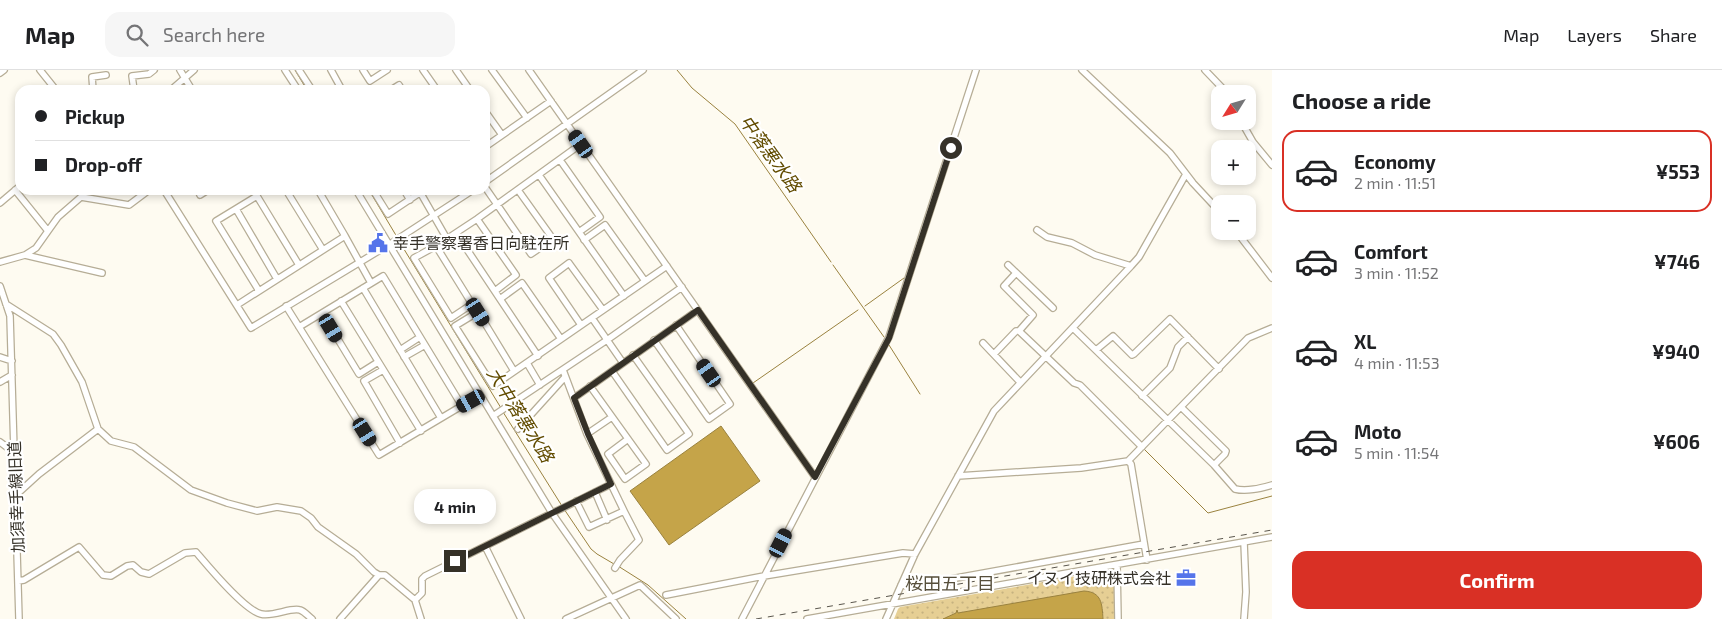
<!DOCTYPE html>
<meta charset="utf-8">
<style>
:root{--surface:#fff;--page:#f6f6f6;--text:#202124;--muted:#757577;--line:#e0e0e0;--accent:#d93025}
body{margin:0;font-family:"Exo 2","Noto Sans JP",sans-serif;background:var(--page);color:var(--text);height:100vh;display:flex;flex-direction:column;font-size:19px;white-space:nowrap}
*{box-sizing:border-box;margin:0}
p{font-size:16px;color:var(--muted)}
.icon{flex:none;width:28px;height:28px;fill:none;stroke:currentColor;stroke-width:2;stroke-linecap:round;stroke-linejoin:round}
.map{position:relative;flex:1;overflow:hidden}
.details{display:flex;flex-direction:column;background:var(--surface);width:450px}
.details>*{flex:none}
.hud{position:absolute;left:15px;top:15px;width:475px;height:110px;border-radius:15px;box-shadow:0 2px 8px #0003;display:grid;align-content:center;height:110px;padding:0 20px;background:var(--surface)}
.needle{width:32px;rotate:233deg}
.tools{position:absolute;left:1211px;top:15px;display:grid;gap:10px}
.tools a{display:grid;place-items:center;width:45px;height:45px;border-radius:10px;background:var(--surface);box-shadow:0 2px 8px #0003;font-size:25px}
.end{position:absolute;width:22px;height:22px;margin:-11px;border:6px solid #353128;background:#fff;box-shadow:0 0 0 2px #fff}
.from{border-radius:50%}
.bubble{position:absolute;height:35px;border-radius:15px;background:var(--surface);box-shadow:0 2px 8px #0003;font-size:16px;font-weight:700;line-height:35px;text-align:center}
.car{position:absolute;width:15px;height:30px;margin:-15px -8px;border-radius:6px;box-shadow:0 0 4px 1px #0007;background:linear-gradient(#222 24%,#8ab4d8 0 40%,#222 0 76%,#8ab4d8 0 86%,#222 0)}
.hud b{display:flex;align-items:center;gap:18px;height:48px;font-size:19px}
.hud b+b{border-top:1px solid var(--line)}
.hud i{width:12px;height:12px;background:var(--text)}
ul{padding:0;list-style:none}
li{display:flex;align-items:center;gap:15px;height:82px;margin:0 10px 8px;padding:0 10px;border:2px solid transparent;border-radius:15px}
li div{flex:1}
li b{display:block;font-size:19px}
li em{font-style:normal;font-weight:700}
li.on{border-color:var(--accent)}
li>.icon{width:45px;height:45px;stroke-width:1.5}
h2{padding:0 20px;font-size:22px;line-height:60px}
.button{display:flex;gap:10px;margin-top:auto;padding:10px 20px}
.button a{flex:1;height:58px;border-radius:15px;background:var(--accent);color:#fff;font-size:20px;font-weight:700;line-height:58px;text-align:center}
header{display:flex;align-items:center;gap:30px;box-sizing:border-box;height:70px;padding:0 25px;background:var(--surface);border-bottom:1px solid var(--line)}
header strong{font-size:24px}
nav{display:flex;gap:28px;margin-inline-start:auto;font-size:18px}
.search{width:350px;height:45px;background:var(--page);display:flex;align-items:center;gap:12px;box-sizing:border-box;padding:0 18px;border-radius:15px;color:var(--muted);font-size:19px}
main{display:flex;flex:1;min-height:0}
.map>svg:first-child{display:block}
.park{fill:url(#park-dots)}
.water{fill:#c5a449;stroke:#9a823f}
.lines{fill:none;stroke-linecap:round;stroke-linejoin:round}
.stream{stroke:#9a823f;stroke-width:1}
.minor-casing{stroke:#b6ad96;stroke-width:8}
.minor{stroke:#fff;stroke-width:5.5}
.rail{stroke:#59554c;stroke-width:1;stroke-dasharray:6 6;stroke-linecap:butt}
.route{stroke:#353128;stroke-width:6}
.labels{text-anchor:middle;stroke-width:4.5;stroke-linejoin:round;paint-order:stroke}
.poi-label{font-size:16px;fill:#353128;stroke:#fff;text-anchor:start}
.street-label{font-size:16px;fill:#353128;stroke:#fff}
.water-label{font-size:18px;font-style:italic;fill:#624c00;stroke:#fff}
.neighbourhood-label{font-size:18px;fill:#574f3b;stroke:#fff}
</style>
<header>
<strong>Map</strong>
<div class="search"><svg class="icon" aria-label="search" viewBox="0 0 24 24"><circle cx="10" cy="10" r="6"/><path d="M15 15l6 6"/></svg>Search here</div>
<nav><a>Map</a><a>Layers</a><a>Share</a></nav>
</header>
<main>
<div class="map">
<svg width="1272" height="549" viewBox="0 0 1272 549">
<defs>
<pattern id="park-dots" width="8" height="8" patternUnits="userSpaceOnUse" patternTransform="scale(1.25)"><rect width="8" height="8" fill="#e6cf94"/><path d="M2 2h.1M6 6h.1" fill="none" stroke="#c6b280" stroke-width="1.8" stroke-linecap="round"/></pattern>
</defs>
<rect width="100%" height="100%" fill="#fefbf1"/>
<path class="park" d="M1112 500 1115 502V549H894L898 539 900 537Z"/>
<path class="water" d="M721 356 760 411 669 475 630 421Z
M1084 521C1102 522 1102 534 1103 549H943L956 543 957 540 958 543Z"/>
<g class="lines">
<path class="stream" d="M295 0 307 20
M677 0 692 18 735 54 831 192
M369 120 397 167
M399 171 501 338
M833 195 884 267
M865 236 904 208
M889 275 920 324
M753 313 858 240
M503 342 562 436
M1144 379 1208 443 1272 426
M564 439 591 479 597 484 614 494
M618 496 648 515 686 549"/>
<defs>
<path id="minor" d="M40 0 56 20
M180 0 192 20
M285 0 298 20
M299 0 312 20
M331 0 342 20
M363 0 370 11 387 0
M423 0 437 20
M456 0 470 20
M492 0 527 48
M529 0 815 407
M1082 0 1170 83 1193 113 1220 142
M1205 0 1228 24
M0 3 4 0
M93 20 92 7 106 5
M134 20 132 6 149 4 154 0
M171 20 194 0
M391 20 399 15 402 20
M485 41 502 65
M1241 51 1253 72 1272 95
M485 77 551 31
M560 90 600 147 579 162
M539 105 624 226
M485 112 643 0
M485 117 531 184 553 169 518 120
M15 120 48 161 36 178 25 185
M164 120 251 258 390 174 473 120
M198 120 200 125 208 120
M286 120 323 180
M318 120 345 166 371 213
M356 120 552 443 626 549
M373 120 388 144 424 120
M404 120 410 130
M420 122 447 169
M81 127 129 135 149 120
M0 133 20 116
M236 139 277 209
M477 149 516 205 495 221
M1037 160 1047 167 1072 173 1095 185 1131 196
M48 161 58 147 81 127 83 120
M1236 161 1272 208
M456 163 538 286
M584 170 605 155 645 211
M436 176 414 188 451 248 472 234 436 176 477 149 581 74
M0 192 25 185 102 203
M1008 195 1053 238
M1016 203 1004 216 1033 245 1019 261
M0 216 10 246 19 549
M363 218 441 348
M259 221 216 151 257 126 299 195
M500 229 522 213 561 269
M341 231 421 361
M6 234 53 264 61 275 82 312 98 359 111 371 134 377 191 420 227 433 257 441 277 437 301 441 311 448 318 457 356 484 374 502 379 505H385L415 530 421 549
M237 235 345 166
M286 236 379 385 480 325
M322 243 359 304 378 292
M592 248 623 293
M581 255 549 208 569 193 603 240
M299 257 383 206 462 336
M1073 258 1214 395 1235 419C1247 422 1261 418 1272 415
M654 270 709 349 730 334 676 255
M983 273 1020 312
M400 280 420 267
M1096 280 1113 266 1132 285 1134 284 1170 249 1219 299
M994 284 1016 261H1019L1074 313 1080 315 1142 377
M0 287 12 291
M404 287 425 275
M527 293 540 315
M383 300 364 311 400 373
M563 300 587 364 611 414
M514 301 478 242 455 256 493 316 667 196
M612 301 667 380 689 364 633 285
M0 312 12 305
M590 316 646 394 625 409 608 384 628 369
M1142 326 1170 298 1178 277 1188 267
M574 328 698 240
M1181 337 1226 381 1225 384 1214 395
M493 346 607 270 682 217
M518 359 565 307
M587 364 612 347
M0 372 8 378 14 379
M1128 391 1131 394 1147 490
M958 406 1081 398 1128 391 1248 268 1272 258
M595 422 607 450
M16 425 39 404 98 359
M485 476 521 549
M1117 495 1118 549
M615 498 620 490 639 470 624 441
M18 511 24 510 79 477 103 505 111 506 127 496 133 495 141 502 149 504 185 483 196 482C208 496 244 540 261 544 273 547 291 537 300 540 304 541 308 546 312 549
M901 515 912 516 1144 474
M666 525 764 506 903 483 915 484
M415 530 422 523V509L425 506 552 443C572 434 591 424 611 414L624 441 589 457 576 431
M340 549 379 505
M566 549 640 515 676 549
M742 549 889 267 976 0
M807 549 1272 467
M886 549 915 484 994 341 1131 196 1139 187 1186 104
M1244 549 1246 522 1244 472"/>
</defs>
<use href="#minor" class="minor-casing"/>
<use href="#minor" class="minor"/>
<path class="rail" d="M756 549 1272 460"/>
</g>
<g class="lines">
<path class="route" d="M455 491 611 414 588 364 574 328 698 240 815 407 889 268 951 78"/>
</g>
<defs>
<symbol id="civic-bare" viewBox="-9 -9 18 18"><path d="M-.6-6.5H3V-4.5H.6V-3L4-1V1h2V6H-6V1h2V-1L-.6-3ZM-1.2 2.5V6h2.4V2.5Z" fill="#5574ea" stroke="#fff" stroke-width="2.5" paint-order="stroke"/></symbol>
<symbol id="office-bare" viewBox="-9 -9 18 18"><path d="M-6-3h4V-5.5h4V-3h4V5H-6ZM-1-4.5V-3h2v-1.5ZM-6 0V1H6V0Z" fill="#5574ea" stroke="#fff" stroke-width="2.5" paint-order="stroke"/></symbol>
</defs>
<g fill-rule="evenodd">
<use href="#civic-bare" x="364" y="159" width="28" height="28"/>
<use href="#office-bare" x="1172" y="494" width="28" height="28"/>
</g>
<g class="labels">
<g class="poi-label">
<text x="393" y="179">幸手警察署香日向駐在所</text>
<text x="1171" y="514" text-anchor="end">イヌイ技研株式会社</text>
</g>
<g class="street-label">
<text transform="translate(16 427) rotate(-92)" y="6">加須幸手線旧道</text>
</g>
<g class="water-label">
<text transform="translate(770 84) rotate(54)" y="6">中落悪水路</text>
<text transform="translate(520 345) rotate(58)" y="6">大中落悪水路</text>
</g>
<g class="neighbourhood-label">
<text x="950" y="520">桜田五丁目</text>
</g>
</g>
</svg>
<div class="tools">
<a><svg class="needle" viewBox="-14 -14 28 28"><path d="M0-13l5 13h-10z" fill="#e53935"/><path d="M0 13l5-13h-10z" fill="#757577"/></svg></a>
<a>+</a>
<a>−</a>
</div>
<i class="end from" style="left:951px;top:78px"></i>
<i class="end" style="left:455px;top:491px"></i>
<div class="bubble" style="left:414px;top:419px;width:82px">4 min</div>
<i class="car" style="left:581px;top:74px;rotate:325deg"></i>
<i class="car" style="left:478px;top:242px;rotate:148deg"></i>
<i class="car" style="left:331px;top:258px;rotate:149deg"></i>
<i class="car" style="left:709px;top:303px;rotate:325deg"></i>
<i class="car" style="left:471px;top:331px;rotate:241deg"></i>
<i class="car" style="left:365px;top:362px;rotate:148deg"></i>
<i class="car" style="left:781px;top:473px;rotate:27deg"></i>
<div class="hud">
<b><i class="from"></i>Pickup</b>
<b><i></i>Drop-off</b>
</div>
</div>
<section class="details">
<h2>Choose a ride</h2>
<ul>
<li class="on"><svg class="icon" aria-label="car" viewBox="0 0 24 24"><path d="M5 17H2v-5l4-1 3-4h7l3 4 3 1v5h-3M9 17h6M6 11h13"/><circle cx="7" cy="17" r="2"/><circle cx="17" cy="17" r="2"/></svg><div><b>Economy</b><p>2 min · 11:51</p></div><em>¥553</em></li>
<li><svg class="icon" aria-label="car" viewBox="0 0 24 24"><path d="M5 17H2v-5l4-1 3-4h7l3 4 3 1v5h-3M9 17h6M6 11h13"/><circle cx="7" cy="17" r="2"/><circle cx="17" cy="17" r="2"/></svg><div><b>Comfort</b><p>3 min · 11:52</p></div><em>¥746</em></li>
<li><svg class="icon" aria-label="car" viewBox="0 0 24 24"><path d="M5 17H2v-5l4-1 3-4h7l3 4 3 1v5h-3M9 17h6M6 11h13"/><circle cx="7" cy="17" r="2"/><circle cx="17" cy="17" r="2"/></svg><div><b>XL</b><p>4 min · 11:53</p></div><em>¥940</em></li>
<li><svg class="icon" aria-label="car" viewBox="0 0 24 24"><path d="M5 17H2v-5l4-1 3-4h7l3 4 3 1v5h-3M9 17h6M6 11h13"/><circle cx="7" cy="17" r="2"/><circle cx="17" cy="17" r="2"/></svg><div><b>Moto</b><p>5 min · 11:54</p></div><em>¥606</em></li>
</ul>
<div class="button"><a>Confirm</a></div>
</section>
</main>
